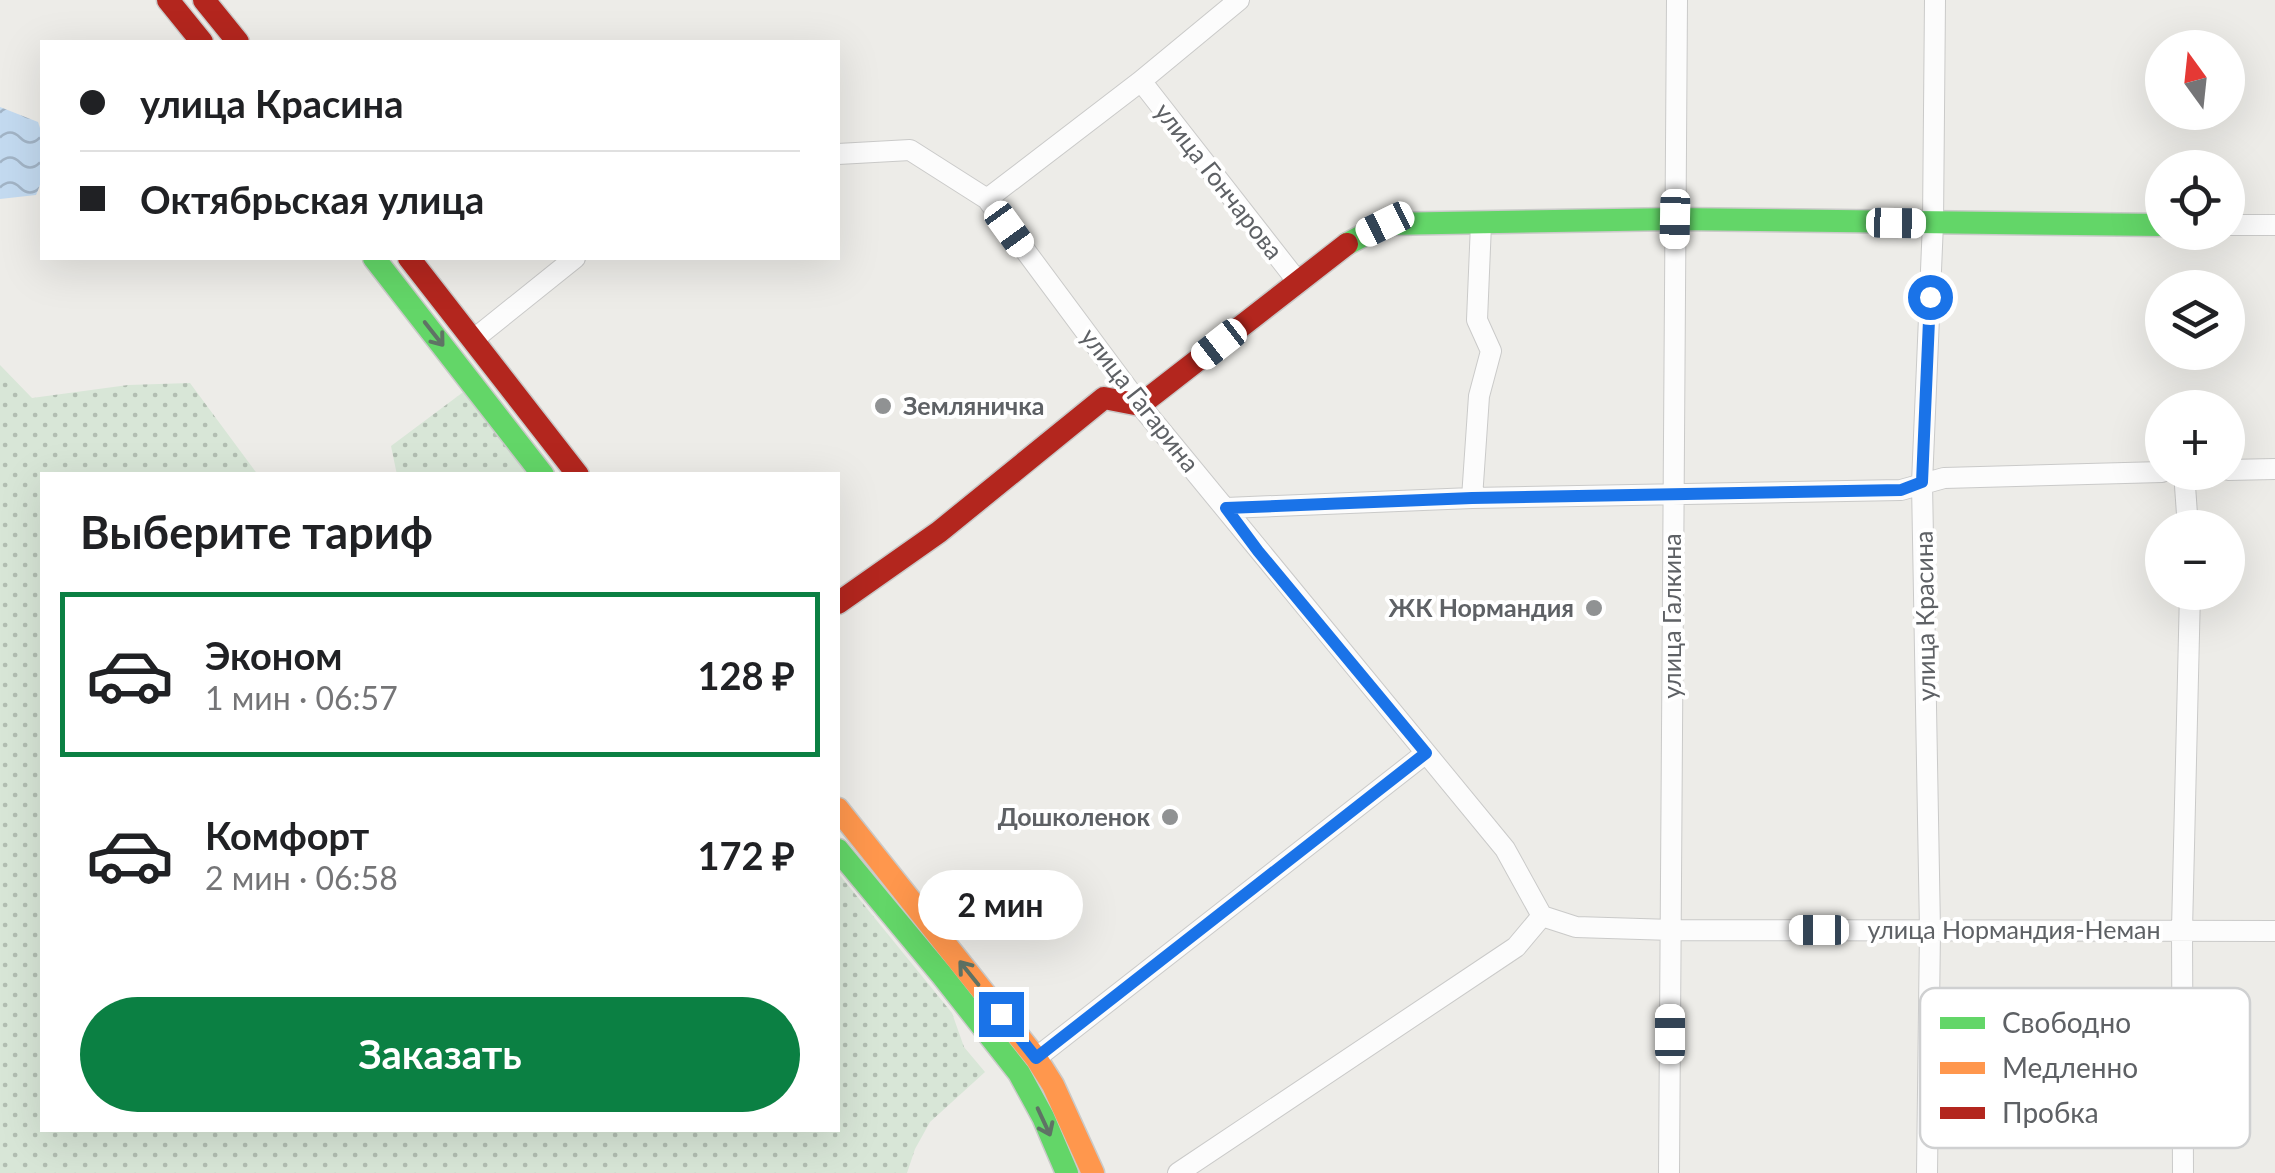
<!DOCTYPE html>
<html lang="ru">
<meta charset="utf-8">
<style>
:root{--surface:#fff;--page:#f6f6f6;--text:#202124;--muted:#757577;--line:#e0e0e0;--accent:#0b8043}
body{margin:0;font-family:Lato,sans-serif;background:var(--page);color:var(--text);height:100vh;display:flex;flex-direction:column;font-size:38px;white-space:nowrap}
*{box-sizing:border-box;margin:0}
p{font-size:32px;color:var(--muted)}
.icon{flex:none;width:55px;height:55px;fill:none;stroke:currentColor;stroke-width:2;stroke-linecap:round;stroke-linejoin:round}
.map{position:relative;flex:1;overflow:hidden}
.details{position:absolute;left:40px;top:472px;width:800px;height:660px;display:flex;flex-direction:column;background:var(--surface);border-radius:0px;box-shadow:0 10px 40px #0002}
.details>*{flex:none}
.hud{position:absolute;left:40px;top:40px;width:800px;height:220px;border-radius:0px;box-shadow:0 10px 40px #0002;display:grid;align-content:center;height:220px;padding:0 40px;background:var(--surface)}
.needle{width:65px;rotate:345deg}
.controls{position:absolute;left:2145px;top:30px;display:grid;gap:20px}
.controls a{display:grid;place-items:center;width:100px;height:100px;border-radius:50%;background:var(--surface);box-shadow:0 10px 40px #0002;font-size:50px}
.end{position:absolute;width:45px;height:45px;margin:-22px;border:12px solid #1a73e8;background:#fff;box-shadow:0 0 0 5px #fff}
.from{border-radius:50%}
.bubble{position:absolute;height:70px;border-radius:35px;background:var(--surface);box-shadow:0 10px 40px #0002;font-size:32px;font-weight:700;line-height:70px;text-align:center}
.car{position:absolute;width:30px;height:60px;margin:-30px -15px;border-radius:12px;box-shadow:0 0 8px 2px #0007;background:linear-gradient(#fff 24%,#345 0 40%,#fff 0 76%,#345 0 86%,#fff 0)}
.hud b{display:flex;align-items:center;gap:35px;height:95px;font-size:38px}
.hud b+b{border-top:2px solid var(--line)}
.hud i{width:25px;height:25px;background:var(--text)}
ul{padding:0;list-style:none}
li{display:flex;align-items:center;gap:30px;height:165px;margin:0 20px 15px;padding:0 20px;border:5px solid transparent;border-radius:0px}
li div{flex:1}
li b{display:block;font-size:38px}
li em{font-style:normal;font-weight:700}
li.on{border-color:var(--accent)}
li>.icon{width:90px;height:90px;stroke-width:1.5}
h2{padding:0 40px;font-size:45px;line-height:120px}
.button{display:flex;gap:20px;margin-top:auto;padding:20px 40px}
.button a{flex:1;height:115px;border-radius:60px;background:var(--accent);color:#fff;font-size:40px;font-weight:700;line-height:115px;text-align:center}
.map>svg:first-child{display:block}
.park{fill:url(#park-dots)}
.water{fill:url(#water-waves)}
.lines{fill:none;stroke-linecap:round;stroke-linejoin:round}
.street-casing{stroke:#cacac9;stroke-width:22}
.fast-casing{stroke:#cacac9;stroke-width:25}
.slow-casing{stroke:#cacac9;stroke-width:25}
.jam-casing{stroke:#cacac9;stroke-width:25}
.street{stroke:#fcfcfc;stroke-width:20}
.fast{stroke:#63d668;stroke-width:22}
.slow{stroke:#ff974d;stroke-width:22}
.jam{stroke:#b3261e;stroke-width:22}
.oneway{stroke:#5f7365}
.route{stroke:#1a73e8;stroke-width:12}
.poi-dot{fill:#909293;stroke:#fff;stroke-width:4}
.labels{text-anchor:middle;stroke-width:8;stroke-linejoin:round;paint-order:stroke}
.street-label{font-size:25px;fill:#5e6165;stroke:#fff}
.poi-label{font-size:25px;font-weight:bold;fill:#5e6165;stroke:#fff;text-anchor:end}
.key{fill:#fff;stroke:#cfd0d1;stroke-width:2.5}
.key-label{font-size:28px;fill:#5e6165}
</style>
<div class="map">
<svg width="2275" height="1173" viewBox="0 0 2275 1173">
<defs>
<pattern id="park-dots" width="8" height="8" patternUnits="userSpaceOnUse" patternTransform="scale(2.5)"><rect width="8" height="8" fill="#d8e6d7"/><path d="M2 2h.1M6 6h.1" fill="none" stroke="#b2beb2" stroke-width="1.8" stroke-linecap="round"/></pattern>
<pattern id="water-waves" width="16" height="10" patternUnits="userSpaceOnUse" patternTransform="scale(2.5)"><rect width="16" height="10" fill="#c3daf0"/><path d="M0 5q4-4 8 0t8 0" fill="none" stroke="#a2b4c6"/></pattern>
</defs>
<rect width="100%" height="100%" fill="#edece8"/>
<path class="park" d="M0 365 32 398 128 385 190 383 258 475H42V1130H838V873L952 1013 964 1047 985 1072 930 1122 915 1149 907 1173H0Z
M474 384 541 475H397L391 446Z"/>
<path class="water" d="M0 107 38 122C46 143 46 175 36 195L0 199Z"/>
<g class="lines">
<defs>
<path id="street" d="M1141 81 1298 282
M838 154 910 150 987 199 1140 405 1505 849 1542 916
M987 199 1141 81 1239 0
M2228 225H2275
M474 339 575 258
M2228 470 2275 469
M2184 472 2188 528
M1472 498 1479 396 1491 351 1477 320 1481 224
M1226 508 1472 498 1901 490 1944 478 2162 472
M1036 1058 1426 753
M1178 1173 1516 947 1542 916 1576 927 1672 930 2275 931
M1669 1173 1677 0
M1927 1173 1930 930 1922 483 1933 223 1935 0
M2183 1173 2182 930 2190 592"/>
<path id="fast" d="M1347 244 1385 224 1675 219 2162 225
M374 258 543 475
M838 850 941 974 1019 1073 1043 1117 1067 1173"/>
<path id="slow" d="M838 809 1036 1058 1053 1085 1093 1173"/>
<path id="jam" d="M168 0 202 42
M204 0 238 42
M409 258 578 475
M838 603 939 532 1104 398 1140 405 1347 244"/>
</defs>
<use href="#street" class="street-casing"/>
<use href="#fast" class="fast-casing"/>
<use href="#slow" class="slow-casing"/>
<use href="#jam" class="jam-casing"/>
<use href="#street" class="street"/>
<use href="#fast" class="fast"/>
<use href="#slow" class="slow"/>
<use href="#jam" class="jam"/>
</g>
<defs><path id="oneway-shaft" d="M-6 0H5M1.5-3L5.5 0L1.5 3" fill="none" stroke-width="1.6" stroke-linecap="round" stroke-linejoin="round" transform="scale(2.5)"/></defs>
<g class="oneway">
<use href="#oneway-shaft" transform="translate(434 334) rotate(52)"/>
<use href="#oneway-shaft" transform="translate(969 973) rotate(-129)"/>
<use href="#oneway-shaft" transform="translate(1044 1122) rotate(65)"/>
</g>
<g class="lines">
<path class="route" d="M1001 1014 1036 1058 1426 753 1258 551 1226 508 1472 498 1901 490 1922 482 1930 297"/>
</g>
<g class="poi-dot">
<circle cx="883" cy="406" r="10"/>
<circle cx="1594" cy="608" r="10"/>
<circle cx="1170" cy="817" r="10"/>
</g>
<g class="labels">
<g class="street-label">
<text transform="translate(1219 181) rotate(52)" y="9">улица Гончарова</text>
<text transform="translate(1140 400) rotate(52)" y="9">улица Гагарина</text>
<text transform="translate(1672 616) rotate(-90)" y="9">улица Галкина</text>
<text transform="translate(1925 616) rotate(-91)" y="9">улица Красина</text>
<text x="2014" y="939">улица Нормандия-Неман</text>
</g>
<g class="poi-label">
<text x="903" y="415" text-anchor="start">Земляничка</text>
<text x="1574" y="617">ЖК Нормандия</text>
<text x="1150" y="826">Дошколенок</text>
</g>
</g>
<rect x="1920" y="988" width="330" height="160" rx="15" class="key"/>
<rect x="1940" y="1017" width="45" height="12" fill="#63d668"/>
<rect x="1940" y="1062" width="45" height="12" fill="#ff974d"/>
<rect x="1940" y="1107" width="45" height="12" fill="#b3261e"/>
<g class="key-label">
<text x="2002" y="1033">Свободно</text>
<text x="2002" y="1078">Медленно</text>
<text x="2002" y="1123">Пробка</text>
</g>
</svg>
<div class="controls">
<a><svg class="needle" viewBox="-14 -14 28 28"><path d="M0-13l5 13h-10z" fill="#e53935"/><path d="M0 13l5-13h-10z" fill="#757577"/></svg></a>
<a><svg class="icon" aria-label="locate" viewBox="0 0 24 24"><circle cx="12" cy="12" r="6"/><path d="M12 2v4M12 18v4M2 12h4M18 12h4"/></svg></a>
<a><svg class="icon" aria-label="layers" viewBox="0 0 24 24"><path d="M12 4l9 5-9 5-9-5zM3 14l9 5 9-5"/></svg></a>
<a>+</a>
<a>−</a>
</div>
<i class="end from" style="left:1930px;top:297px"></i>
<i class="end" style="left:1001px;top:1014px"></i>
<div class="bubble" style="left:918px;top:870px;width:165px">2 мин</div>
<i class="car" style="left:1675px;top:219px;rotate:181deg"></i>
<i class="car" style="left:1896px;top:223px;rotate:91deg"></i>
<i class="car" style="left:1385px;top:224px;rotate:244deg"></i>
<i class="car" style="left:1009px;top:229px;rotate:144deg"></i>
<i class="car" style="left:1219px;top:344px;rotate:232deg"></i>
<i class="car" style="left:1819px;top:930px;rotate:270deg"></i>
<i class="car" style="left:1670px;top:1034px;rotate:0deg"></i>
<div class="hud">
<b><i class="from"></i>улица Красина</b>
<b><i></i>Октябрьская улица</b>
</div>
<section class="details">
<h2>Выберите тариф</h2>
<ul>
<li class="on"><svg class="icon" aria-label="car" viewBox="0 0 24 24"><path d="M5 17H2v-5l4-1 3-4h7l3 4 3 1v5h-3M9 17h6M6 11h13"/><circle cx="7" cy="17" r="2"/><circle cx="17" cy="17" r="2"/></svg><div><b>Эконом</b><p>1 мин · 06:57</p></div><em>128 ₽</em></li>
<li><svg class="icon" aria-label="car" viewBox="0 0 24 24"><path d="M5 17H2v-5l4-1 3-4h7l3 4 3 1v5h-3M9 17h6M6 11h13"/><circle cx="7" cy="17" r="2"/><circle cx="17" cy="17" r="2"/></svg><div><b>Комфорт</b><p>2 мин · 06:58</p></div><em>172 ₽</em></li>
</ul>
<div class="button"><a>Заказать</a></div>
</section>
</div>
